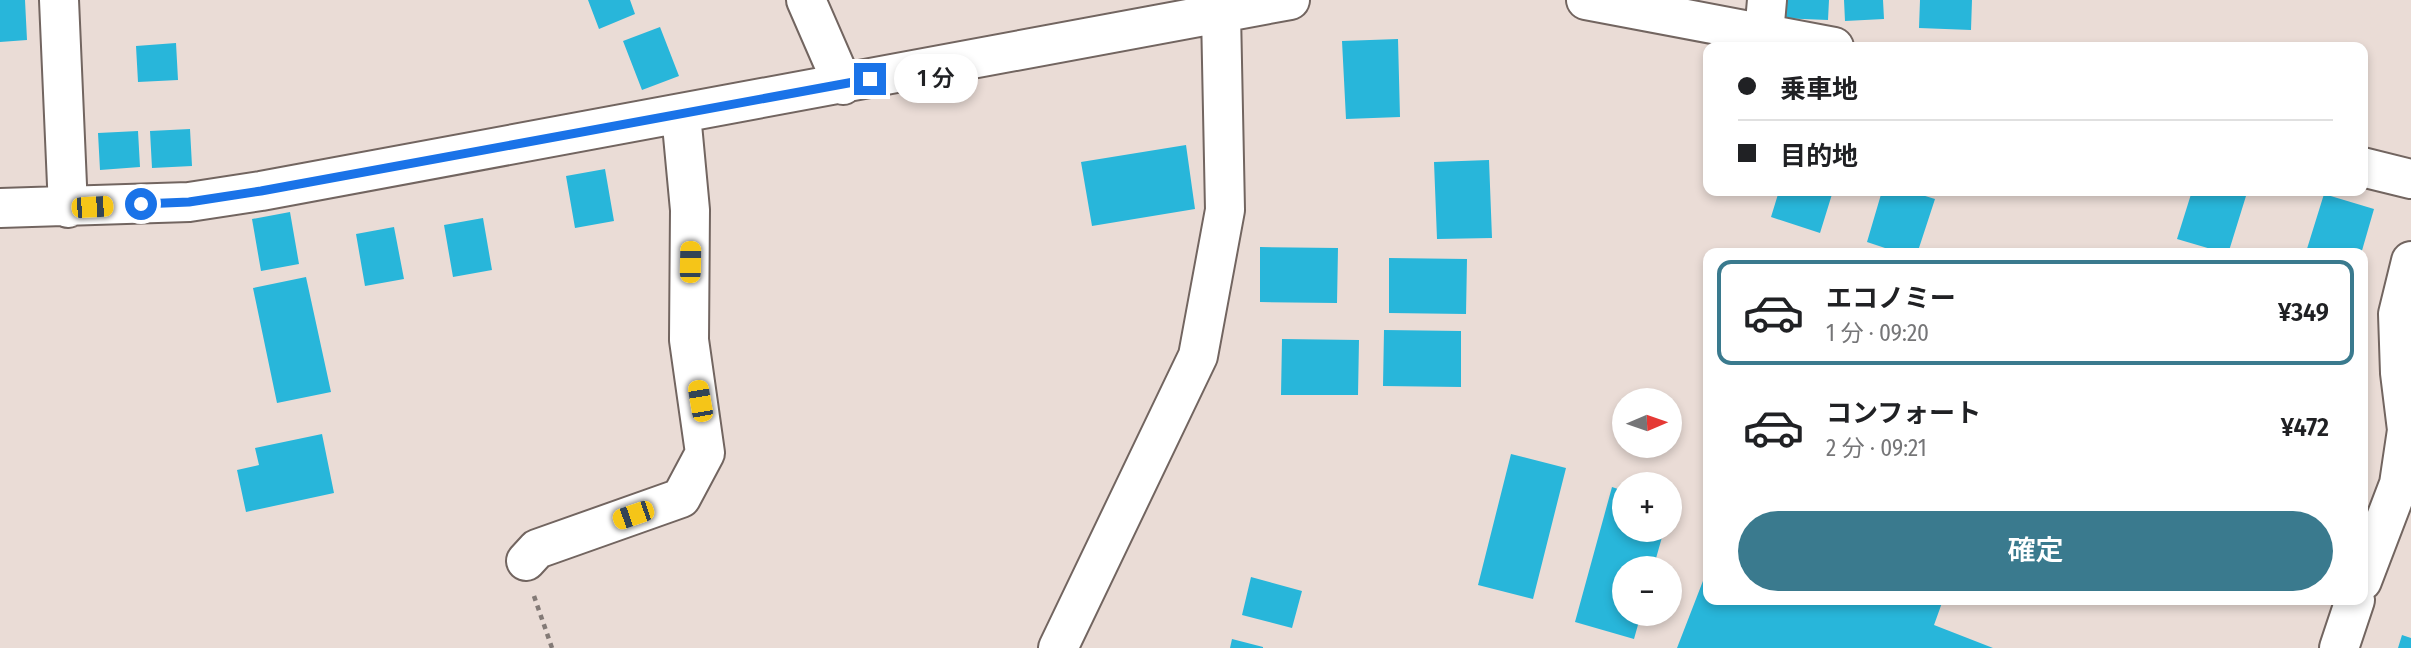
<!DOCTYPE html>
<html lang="ja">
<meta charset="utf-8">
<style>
:root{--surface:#fff;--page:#f6f6f6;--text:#202124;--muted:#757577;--line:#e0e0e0;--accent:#3a7a8e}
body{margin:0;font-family:"Fira Sans Condensed","Noto Sans JP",sans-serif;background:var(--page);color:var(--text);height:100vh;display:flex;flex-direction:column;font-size:26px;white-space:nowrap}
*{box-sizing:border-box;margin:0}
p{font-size:23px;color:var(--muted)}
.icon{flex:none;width:38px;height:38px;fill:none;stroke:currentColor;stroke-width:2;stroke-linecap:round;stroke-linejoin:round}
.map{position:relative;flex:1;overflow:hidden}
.details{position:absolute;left:1703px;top:248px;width:665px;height:357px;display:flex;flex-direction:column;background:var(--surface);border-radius:14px;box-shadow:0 4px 10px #0003}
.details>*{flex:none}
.top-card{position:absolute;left:1703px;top:42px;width:665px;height:154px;border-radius:14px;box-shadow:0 4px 10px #0003;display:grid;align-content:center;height:154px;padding:0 35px;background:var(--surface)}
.needle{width:46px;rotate:88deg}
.controls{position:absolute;left:1612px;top:388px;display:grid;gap:14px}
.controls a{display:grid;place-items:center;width:70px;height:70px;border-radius:50%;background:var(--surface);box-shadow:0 4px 10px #0003;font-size:35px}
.end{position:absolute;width:32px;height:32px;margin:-16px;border:9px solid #1a73e8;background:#fff;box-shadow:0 0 0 4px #fff}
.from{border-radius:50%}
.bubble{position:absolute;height:49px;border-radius:24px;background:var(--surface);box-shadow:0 4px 10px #0003;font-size:23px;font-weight:600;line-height:49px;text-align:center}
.car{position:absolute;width:21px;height:42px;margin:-21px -10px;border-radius:9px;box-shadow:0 0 5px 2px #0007;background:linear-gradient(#f5c518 24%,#345 0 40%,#f5c518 0 76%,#345 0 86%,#f5c518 0)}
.top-card b{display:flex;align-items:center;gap:24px;height:66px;font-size:26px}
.top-card b+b{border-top:2px solid var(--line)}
.top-card i{width:18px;height:18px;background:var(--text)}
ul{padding:12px 0 0;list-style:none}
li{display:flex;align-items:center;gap:21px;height:105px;margin:0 14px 10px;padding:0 21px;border:4px solid transparent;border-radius:14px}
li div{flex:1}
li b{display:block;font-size:26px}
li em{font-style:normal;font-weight:600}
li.on{border-color:var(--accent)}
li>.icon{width:63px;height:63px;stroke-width:1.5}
.button{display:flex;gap:14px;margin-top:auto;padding:14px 35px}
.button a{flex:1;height:80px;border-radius:42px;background:var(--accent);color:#fff;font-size:28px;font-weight:600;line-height:80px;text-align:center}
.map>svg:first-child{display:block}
.building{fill:#28b6da}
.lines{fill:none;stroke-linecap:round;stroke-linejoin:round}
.minor-casing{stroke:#726560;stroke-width:42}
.path{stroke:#837a76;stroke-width:4.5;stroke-dasharray:5 5;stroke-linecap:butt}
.minor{stroke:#fff;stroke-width:38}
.route{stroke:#1a73e8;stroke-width:9}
</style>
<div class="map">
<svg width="2411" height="648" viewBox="0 0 2411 648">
<rect width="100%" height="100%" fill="#eadcd6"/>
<path class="building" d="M0 0H25L27 40 0 42Z
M588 0H630L635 14 599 29Z
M1778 0H1829L1828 20 1777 18Z
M1844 0H1883L1884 19 1845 21Z
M1920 0H1972L1971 30 1919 28Z
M660 27 679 76 642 90 623 41Z
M1398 39 1400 117 1346 119 1342 41Z
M176 43 178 80 138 82 136 46Z
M190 129 192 166 152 168 150 131Z
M138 131 140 167 100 170 98 133Z
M1186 145 1195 209 1092 226 1081 162Z
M1489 160 1492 238 1437 239 1434 162Z
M605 169 614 221 575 228 566 176Z
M1779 191H1833L1820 233 1771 217Z
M1882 191H1909L1935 199 1917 254H1903L1867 242Z
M2192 191H2229L2246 196 2228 254 2177 239Z
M2324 194 2374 209 2361 254 2306 252Z
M290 212 299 264 261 271 252 219Z
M483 218 492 270 453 277 444 225Z
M394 227 404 279 365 286 356 234Z
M1260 247 1338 248 1337 303 1260 302Z
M1389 258 1467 259 1466 314 1389 313Z
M306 277 331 392 277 403 253 288Z
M1384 330 1461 331V387L1383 386Z
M1282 339 1359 340 1358 395H1281Z
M322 434 334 493 246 512 237 470 259 465 255 448Z
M1511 454 1566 468 1533 599 1478 585Z
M1612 487 1624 491V530H1664L1653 569H1624V614H1641L1634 639 1575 622Z
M1708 568V600H1943L1934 625 1993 648H1677Z
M1251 577 1302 591 1292 628 1242 615Z
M2402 635 2411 638V648H2398Z
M1232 639 1263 647V648H1230Z"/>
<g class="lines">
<defs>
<path id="minor" d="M59 0 68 208
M806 0 843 85
M1586 0 1834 47
M1764 34 1767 0
M2362 167 2411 179
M0 208 189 202 261 191 1290 0
M526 561 537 549 681 498 705 453 689 340 690 210 681 114
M2362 581 2399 484 2407 430 2400 373 2398 314 2411 261
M1058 648 1198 356 1225 210 1221 13
M2339 648 2355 600"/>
</defs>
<use href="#minor" class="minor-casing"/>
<path class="path" d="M534 596 552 648"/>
<use href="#minor" class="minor"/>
</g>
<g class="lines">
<path class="route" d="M141 204 189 202 261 191 870 79"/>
</g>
</svg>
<div class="controls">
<a><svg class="needle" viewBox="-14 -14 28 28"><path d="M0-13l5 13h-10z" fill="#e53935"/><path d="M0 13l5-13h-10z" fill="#757577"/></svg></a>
<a>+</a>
<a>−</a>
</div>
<i class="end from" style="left:141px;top:204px"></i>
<i class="end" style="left:870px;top:79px"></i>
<div class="bubble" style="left:894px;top:54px;width:84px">1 分</div>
<i class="car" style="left:92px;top:207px;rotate:87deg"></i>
<i class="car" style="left:690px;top:262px;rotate:1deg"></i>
<i class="car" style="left:700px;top:401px;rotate:350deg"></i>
<i class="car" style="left:633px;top:515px;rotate:251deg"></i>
<div class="top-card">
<b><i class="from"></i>乗車地</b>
<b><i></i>目的地</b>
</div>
<section class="details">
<ul>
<li class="on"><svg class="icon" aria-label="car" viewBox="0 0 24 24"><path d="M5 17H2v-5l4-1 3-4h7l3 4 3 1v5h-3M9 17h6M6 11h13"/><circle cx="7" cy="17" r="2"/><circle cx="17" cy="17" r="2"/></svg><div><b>エコノミー</b><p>1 分 · 09:20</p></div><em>¥349</em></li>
<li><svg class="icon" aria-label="car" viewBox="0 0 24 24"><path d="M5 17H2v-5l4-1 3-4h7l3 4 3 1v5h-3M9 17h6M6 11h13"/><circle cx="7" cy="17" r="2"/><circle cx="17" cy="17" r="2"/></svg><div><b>コンフォート</b><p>2 分 · 09:21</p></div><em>¥472</em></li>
</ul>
<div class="button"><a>確定</a></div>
</section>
</div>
